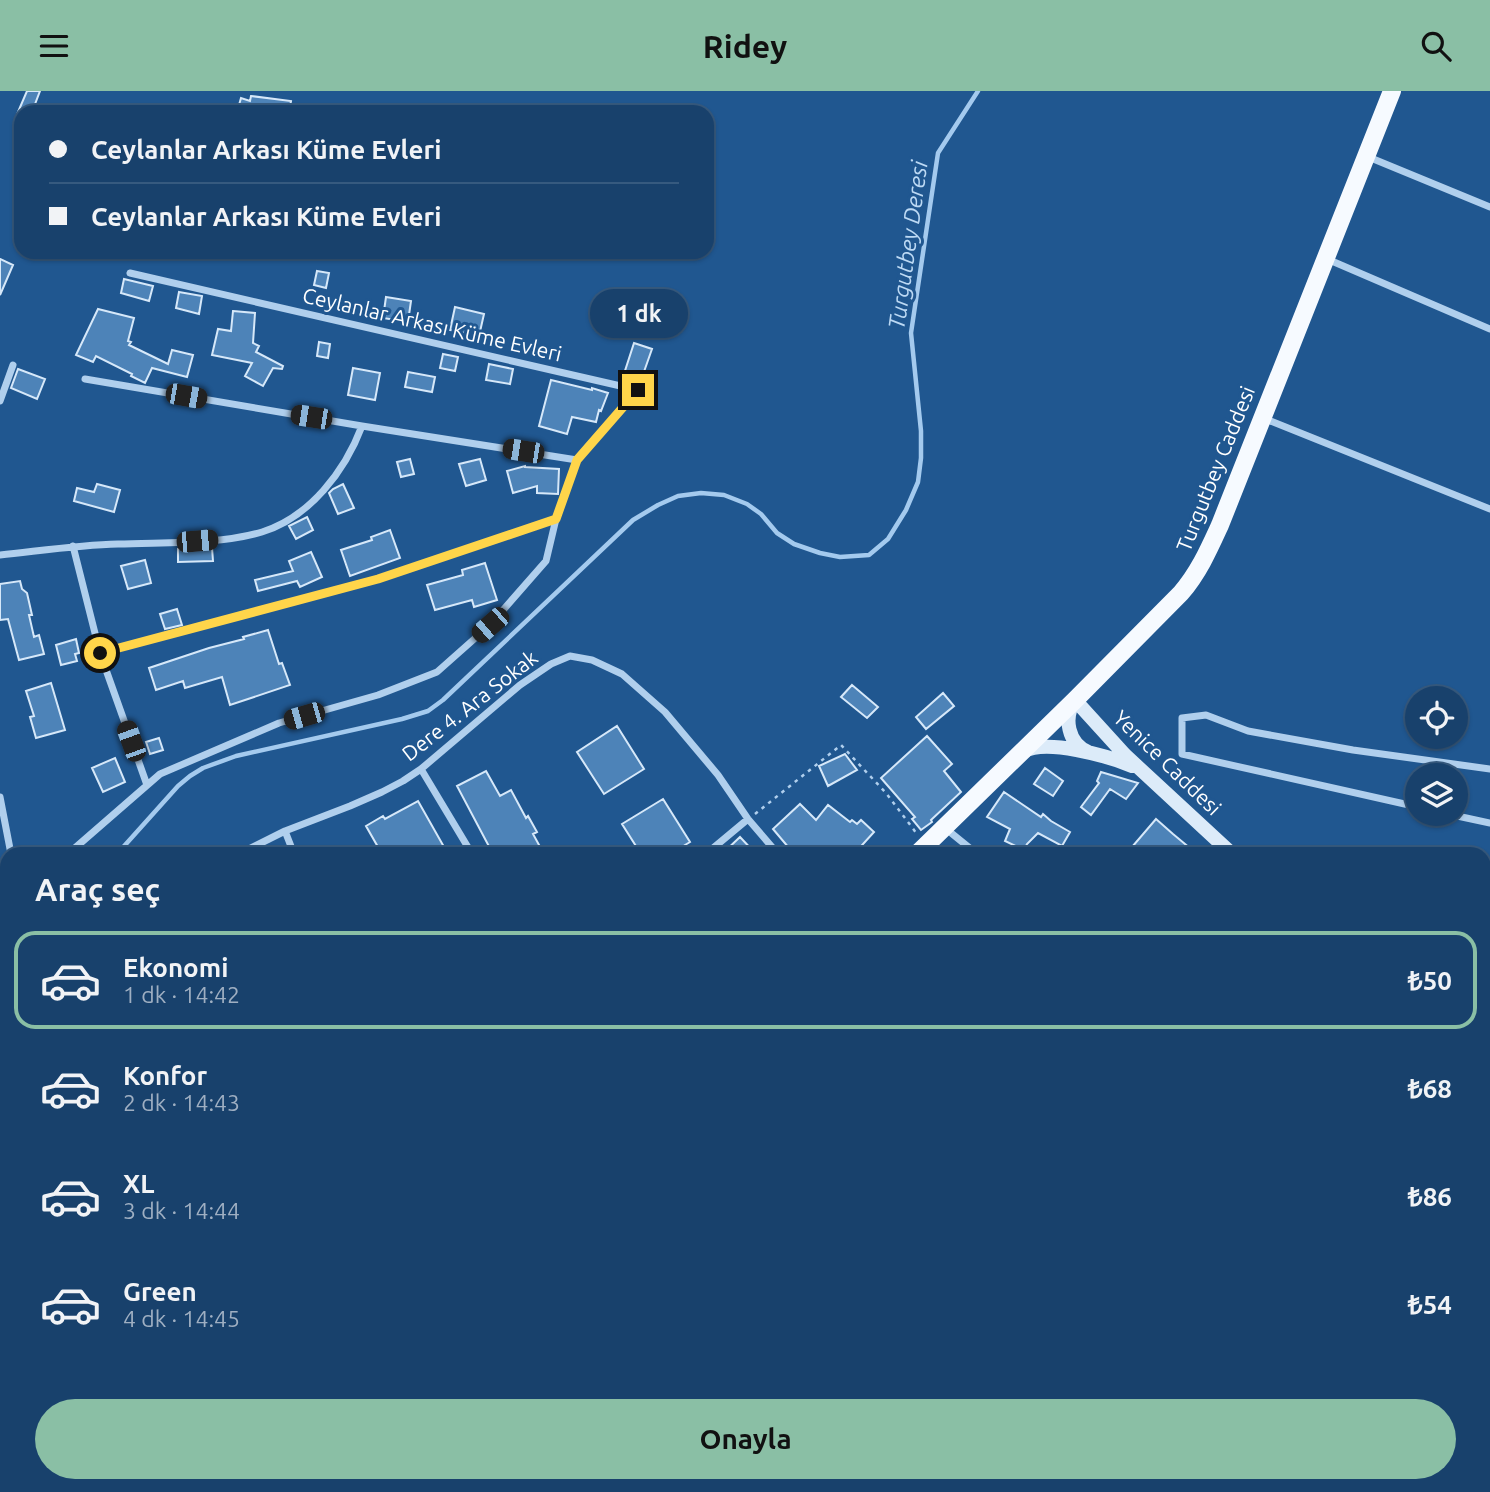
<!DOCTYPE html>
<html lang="tr">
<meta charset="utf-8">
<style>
:root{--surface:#18416c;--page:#254c74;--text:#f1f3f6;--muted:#9fafc2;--line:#365a7f;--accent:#8abfa5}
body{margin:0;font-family:Ubuntu,sans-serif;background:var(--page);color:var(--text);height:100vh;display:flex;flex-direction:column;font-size:26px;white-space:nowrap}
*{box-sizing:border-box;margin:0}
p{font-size:23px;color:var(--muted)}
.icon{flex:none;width:38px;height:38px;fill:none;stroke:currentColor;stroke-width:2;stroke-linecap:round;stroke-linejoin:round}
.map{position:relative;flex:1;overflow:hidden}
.side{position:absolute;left:0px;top:756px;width:1491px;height:646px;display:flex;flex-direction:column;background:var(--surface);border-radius:21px 21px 0 0;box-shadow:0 2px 5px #0004,0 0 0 2px var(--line)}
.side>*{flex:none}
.top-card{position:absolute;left:14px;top:14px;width:700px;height:154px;border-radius:21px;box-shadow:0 2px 5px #0004,0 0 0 2px var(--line);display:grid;align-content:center;height:154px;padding:0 35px;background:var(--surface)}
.tools{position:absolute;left:1405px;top:595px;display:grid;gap:14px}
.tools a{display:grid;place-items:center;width:63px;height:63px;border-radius:50%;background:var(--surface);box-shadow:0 2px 5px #0004,0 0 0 2px var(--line);font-size:35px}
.end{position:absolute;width:32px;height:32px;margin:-16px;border:9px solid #ffd54a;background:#111;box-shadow:0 0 0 4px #111}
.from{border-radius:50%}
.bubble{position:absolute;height:49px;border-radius:24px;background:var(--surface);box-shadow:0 2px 5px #0004,0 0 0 2px var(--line);font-size:23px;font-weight:700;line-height:49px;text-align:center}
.car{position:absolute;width:21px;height:42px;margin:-21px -10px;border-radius:9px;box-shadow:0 0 5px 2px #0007;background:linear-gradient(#222 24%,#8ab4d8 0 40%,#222 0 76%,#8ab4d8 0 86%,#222 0)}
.top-card b{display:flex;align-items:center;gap:24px;height:66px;font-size:26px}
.top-card b+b{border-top:2px solid var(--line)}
.top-card i{width:18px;height:18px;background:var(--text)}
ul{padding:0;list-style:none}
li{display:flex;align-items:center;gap:21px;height:98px;margin:0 14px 10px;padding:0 21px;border:4px solid transparent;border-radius:21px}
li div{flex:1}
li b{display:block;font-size:26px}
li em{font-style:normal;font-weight:700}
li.selected{border-color:var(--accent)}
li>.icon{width:63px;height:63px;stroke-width:1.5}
h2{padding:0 35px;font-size:32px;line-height:84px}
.primary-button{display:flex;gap:14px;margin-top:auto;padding:14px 35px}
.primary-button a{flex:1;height:80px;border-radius:42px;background:var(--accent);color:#111;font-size:28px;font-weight:700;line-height:80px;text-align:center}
header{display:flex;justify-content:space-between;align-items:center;height:91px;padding:0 35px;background:var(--accent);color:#111;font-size:32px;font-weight:700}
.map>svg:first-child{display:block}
.green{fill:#3472ad}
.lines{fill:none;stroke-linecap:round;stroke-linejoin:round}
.stream{stroke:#a4caee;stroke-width:4.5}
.building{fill:#4d83b8;stroke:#d6e8f9;stroke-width:2}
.path{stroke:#b0cfed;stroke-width:2.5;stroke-dasharray:3.5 5;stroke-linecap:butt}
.street{stroke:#b0cfed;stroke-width:7}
.secondary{stroke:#dcebf9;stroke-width:14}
.primary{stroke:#f6faff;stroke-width:18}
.route{stroke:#ffd54a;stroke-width:9}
.labels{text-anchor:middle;stroke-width:6;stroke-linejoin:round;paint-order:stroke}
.street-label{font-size:21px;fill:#fff;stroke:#205790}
.water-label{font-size:23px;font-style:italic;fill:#bcd9f4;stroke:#205790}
</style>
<header><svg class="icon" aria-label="menu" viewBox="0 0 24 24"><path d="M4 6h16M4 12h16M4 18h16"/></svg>Ridey<svg class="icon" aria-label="search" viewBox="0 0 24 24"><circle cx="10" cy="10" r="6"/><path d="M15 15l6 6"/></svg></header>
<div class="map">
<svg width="1490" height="1401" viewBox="0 0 1490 1401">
<rect width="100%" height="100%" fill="#205790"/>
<path class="green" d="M673 1395H713L712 1401H672Z"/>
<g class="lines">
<path class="stream" d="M117 763 178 695 190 685 203 677 236 665 402 628 428 620 443 609 633 429 658 414 678 405 701 402 724 404 747 413 761 423 777 442 794 453 820 462 840 466 869 464 888 448 906 419 918 391 921 367V340L911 242 938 62 978 0
M0 832 7 831"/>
</g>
<path class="building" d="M27 0H40L32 21H18Z
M251 5 291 10 289 21H237L241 7 250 10Z
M0 168 13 174 0 204Z
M317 180 329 182 326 197 314 194Z
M124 188 153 195 149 210 121 202Z
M179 201 202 205 199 223 176 217Z
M386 206 411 210 408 231 383 227Z
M455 216 484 223 479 245 450 239Z
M98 218 134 227 128 250 131 251 129 254 168 273 172 259 193 264 187 286 152 277 145 292 131 285 132 283 96 265 93 271 76 264Z
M233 220 255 222 253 252 259 255 256 261 283 275 282 278 273 277 263 295 245 285 252 272 212 264 218 238 231 240Z
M319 251 330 253 328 267 317 265Z
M634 252 652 258 640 292 623 286Z
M443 263 458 266 455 280 440 277Z
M489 273 513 278 510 293 486 289Z
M353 277 380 282 375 309 348 304Z
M18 278 45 288 37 308 11 297Z
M408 281 435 286 432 301 405 296Z
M551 289 592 299V297L608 302 601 320 599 319 596 331 572 326 567 343 539 335Z
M410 368 414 383 401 386 397 371Z
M480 368 486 389 466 395 459 373Z
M525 375V376L559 378 558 403 537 402V395L513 402 507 380Z
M97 393 120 399 114 421 74 410 77 397 94 401Z
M343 393 354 417 338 423 329 402 333 398Z
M307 426 313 439 296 448 289 435Z
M390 439 400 467 350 485 341 459 372 449 371 446Z
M212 457 213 470 178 471V458Z
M311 461 322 486 300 496 297 490 258 500 255 489 293 480 289 470Z
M145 469 151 492 128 498 121 475Z
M485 472 497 509 474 516 472 509 435 519 427 494 463 484 462 479Z
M20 490 22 498 27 502 32 524H29L34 546 39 544 44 563 19 569 8 528 0 529V493Z
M177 518 182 534 165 538 160 523Z
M268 539 279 573 282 572 290 594 230 614 222 586 185 597 183 590 156 599 149 577 209 557 244 548 243 546Z
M76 548 79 562 75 563 77 570 61 574 56 554Z
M51 592 65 639 36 647 30 626 34 625 26 600Z
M852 594 878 616 867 627 841 606Z
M943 602 954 615 926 638 916 626Z
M617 635 644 678 604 703 577 661Z
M927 645 952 673 944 680 961 701 931 729 932 731 921 739 912 728 915 726 881 687Z
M159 647 163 659 150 663 146 651Z
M845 663 857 679 828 695 819 675Z
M115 667 125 691 103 701 92 677Z
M1045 677 1063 690 1053 705 1034 693Z
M486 680 500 705 511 699 526 727 528 725 537 741 533 743 544 763H493L457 695Z
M1101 681 1138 692 1126 708 1110 698 1091 724 1081 716 1099 692 1097 690Z
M1004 701 1041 726 1043 723 1051 730 1070 741 1062 755 1038 742 1027 753 1024 759 1005 750 1010 738 987 726Z
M663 708 690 751 670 763H641L622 733Z
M418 710 448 763H382L366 735 383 725 385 728Z
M800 713 816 729 828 714 850 731 852 729 857 733 861 729 874 741 854 763H794L773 738Z
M1156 728 1173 743 1197 763H1126Z
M740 746 756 763H722Z"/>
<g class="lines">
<path class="path" d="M755 723 841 654 886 702 917 743"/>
<path class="street" d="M1366 65 1490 116
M1327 168 1490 238
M85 288 362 335 577 369
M0 310 13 274
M1263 327 1490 418
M73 455 100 562 147 694
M0 464C39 460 78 454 118 453 164 451 218 454 262 441 310 426 345 380 362 335
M100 562 378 488 556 428
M421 678 472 763
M0 706 11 763
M1418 716 1182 663V627L1206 624 1248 640 1353 659 1490 678
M1448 723 1490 732
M945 737 977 763
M285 740 294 763
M68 763 160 683 279 632 378 604 437 581 490 534 546 470 556 428 577 369 638 299 130 182
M239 763 285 740 350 715 382 701 403 690 421 678 520 594 551 573 570 565 592 569 622 583 665 621 718 684 748 728 778 763
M706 763 748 728
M0 801 7 798
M1484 947 1490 948
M0 1055 7 1041
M1484 1264H1490
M0 1318 7 1329
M1484 1394 1490 1395
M191 1395 195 1401
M413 1395 417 1401
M1108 1395V1401
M177 1401 186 1395
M1136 1401 1154 1398 1290 1395"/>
<path class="secondary" d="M1023 661C1045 647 1108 665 1132 675
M1088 661C1068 652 1063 627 1075 609L1125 664 1232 763
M1484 994 1490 999
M752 1401 753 1395"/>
<path class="primary" d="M917 763 1075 609 1181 502C1199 481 1209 458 1220 434L1392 0
M0 1363 7 1359
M350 1395 374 1401
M470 1401 473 1395"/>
</g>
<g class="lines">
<path class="route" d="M100 562 378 488 556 428 577 369 638 299"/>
</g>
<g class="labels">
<g class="street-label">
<text transform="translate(432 234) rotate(13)" y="7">Ceylanlar Arkası Küme Evleri</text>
<text transform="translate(1216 378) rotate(-68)" y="7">Turgutbey Caddesi</text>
<text transform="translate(470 615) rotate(-38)" y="7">Dere 4. Ara Sokak</text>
<text transform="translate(1167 672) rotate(44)" y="7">Yenice Caddesi</text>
</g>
<g class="water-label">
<text transform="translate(908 154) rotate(-82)" y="8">Turgutbey Deresi</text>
</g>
</g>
</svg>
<div class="tools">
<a><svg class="icon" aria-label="locate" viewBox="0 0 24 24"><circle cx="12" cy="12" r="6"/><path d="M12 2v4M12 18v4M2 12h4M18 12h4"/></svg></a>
<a><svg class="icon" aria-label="layers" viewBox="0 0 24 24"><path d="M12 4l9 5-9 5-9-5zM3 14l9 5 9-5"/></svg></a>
</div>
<i class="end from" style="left:100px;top:562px"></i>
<i class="end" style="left:638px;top:299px"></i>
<div class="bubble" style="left:590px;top:198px;width:98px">1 dk</div>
<i class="car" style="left:186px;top:305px;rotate:100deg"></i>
<i class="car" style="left:311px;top:326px;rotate:279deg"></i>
<i class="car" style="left:523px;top:360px;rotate:279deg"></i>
<i class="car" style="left:197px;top:450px;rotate:85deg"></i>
<i class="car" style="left:490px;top:534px;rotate:229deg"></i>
<i class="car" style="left:304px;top:625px;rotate:254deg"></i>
<i class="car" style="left:131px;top:650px;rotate:340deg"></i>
<div class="top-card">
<b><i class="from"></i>Ceylanlar Arkası Küme Evleri</b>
<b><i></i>Ceylanlar Arkası Küme Evleri</b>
</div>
<section class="side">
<h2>Araç seç</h2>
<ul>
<li class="selected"><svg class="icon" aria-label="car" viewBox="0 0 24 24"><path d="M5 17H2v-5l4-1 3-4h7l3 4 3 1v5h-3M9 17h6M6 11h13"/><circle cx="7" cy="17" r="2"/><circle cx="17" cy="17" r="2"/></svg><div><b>Ekonomi</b><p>1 dk · 14:42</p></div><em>₺50</em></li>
<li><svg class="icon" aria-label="car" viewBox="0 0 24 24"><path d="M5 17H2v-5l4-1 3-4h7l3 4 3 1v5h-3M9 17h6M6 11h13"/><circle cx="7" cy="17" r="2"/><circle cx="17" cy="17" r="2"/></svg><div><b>Konfor</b><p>2 dk · 14:43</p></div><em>₺68</em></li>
<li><svg class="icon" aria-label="car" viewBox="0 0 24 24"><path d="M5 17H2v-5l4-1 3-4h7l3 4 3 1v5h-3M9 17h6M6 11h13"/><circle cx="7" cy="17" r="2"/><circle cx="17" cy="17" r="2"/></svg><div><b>XL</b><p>3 dk · 14:44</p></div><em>₺86</em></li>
<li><svg class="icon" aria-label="car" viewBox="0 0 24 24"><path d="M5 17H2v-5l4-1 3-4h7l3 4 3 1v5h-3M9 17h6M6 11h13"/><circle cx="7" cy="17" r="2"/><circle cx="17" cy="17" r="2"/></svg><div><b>Green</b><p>4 dk · 14:45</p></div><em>₺54</em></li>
</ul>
<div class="primary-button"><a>Onayla</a></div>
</section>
</div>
